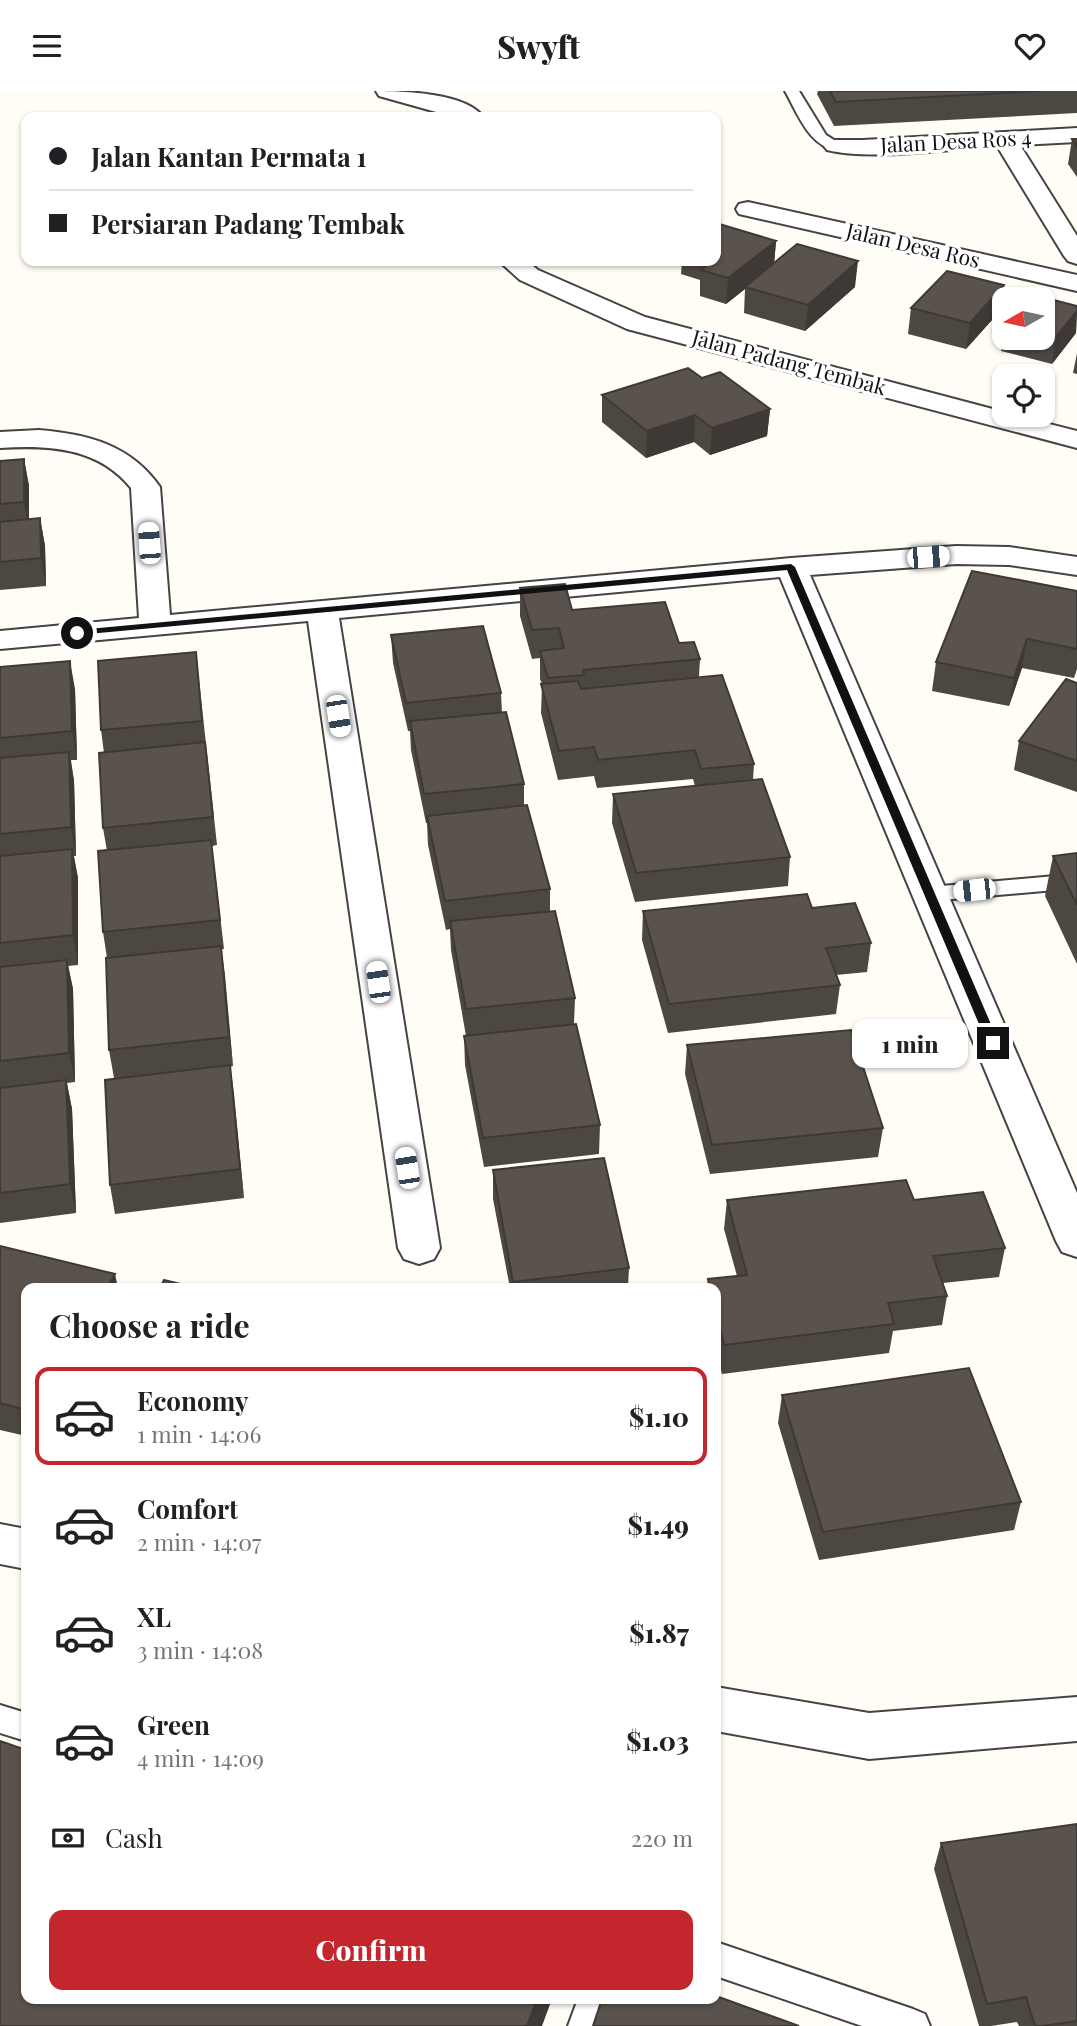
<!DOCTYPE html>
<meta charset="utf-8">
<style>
:root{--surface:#fff;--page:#f2f2f2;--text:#202124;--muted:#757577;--line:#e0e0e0;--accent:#c4262e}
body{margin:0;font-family:"Playfair Display",serif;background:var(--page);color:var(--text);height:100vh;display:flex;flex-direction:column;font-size:26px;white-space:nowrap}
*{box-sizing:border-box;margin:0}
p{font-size:23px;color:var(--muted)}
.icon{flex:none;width:38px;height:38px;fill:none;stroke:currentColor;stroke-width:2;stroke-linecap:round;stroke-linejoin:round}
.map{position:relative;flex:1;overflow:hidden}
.details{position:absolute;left:21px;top:1192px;width:700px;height:721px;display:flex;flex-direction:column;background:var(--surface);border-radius:14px;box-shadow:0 2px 5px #0004}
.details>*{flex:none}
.banner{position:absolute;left:21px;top:21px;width:700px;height:154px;border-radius:14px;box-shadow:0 2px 5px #0004;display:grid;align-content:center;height:154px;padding:0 28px;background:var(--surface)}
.needle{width:46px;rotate:261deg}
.tools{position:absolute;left:992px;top:196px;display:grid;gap:14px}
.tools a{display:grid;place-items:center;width:63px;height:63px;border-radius:14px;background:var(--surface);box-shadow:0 2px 5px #0004;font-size:35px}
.end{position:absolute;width:32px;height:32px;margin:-16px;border:9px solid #111;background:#fff;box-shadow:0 0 0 4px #fff}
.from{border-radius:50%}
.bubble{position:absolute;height:49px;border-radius:14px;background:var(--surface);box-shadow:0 2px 5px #0004;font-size:23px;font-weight:800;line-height:49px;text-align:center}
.car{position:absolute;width:21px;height:42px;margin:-21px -10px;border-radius:9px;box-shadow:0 0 5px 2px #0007;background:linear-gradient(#fff 24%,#345 0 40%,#fff 0 76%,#345 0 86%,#fff 0)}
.banner b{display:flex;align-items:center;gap:24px;height:66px;font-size:26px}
.banner b+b{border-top:2px solid var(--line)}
.banner i{width:18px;height:18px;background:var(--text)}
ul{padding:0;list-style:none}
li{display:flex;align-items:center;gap:21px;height:98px;margin:0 14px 10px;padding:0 14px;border:4px solid transparent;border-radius:14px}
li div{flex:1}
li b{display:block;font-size:26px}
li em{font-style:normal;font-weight:800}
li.current{border-color:var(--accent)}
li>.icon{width:63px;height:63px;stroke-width:1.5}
h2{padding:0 28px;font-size:32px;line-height:84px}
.pay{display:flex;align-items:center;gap:18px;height:77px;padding:0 28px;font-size:26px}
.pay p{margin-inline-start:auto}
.action{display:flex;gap:14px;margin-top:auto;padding:14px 28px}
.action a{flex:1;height:80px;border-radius:14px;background:var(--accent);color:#fff;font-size:28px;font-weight:800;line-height:80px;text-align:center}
header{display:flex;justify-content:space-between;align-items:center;height:91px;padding:0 28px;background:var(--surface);font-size:32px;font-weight:800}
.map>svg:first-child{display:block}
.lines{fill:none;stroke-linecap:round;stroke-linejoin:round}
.lane-casing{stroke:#444;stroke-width:4}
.street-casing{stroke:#444;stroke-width:4}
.lane{fill:#fff;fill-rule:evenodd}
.street{fill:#fff;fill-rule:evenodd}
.wall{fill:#4d4742}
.shaded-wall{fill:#3f3936}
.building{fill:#5a524d;stroke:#3f3936;stroke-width:2}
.route{fill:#111}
.labels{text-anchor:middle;stroke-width:7;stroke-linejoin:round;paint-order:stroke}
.far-street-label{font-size:21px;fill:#111;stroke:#fff}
</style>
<header><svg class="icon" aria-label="menu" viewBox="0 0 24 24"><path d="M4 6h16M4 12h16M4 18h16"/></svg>Swyft<svg class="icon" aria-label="heart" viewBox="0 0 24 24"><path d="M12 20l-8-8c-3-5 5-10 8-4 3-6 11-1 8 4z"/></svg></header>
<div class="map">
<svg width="1077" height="1935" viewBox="0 0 1077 1935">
<rect width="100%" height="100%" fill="#fffdf5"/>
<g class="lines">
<defs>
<path id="lane" d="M785 0H799L826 44 842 54 840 57C812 63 796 19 785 0Z
M1077 783V797L930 810 922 808 919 803 922 798 930 796Z
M0 1614 26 1622V1650L0 1642Z
M716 1851 913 1918 925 1923 930 1935H862L716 1885Z
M578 1908H612L602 1935H568Z"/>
<path id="street" d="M376 0C402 0 467 2 483 26H454L379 5Z
M1077 37V51L1020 54 1077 145V173L1068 170 1064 165 997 55C950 58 871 70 827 59L823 54 827 49H863Z
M748 111 1077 184V200L739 123 736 118 739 113Z
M499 170H527L538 179 645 226 1004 321V324H1014L1077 340V357L627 238 520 189Z
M39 339C88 343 131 354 160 396L170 524 791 467 956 455 1009 456 1077 466V484L1009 474 956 473 810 484 1077 1102V1166L1062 1161 1056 1150 780 486 339 527 440 1157 434 1168 419 1173 404 1168 398 1157 308 530 0 558V540L139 527 131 397C98 356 48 354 0 357V341Z
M0 1433 26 1438V1478L0 1473Z
M716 1596 869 1622 1077 1606V1650L869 1668 716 1640Z"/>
</defs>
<use href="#lane" class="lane-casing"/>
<use href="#street" class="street-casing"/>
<use href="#lane" class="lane"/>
<use href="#street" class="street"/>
</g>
<path class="wall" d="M818 0H1077V22L834 35 817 3Z
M1072 48H1077V86L1068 73Z
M776 150 774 172 855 196 805 240 744 222 745 198 726 213 700 205V189L681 183 682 170H716Z
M1043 208 1077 215 1076 242 1052 273 1001 260 1004 235V247H1043Z
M911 217 1000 220 966 258 908 243Z
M1077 262V283L1073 282Z
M702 287 770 318 767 345 710 364 694 351 646 367 602 331V304Z
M24 368 29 395V428L40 427 45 455 46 495 0 499V370Z
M520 497 572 519 679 552 700 568 699 586 754 673 753 689 790 766 788 795 635 811 612 732 613 703 695 695 693 688 597 697 594 685 558 689 541 622 542 593 540 588V567L532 568 520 525Z
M1077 500V578L1074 587 1022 577 1009 615 932 600 936 571Z
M391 544 501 602 502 622 524 693V714L550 798V820L575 907 574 933 600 1034 599 1063 484 1076 465 974 464 945H466L451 859 450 838 446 839 428 754 427 732H426L411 659 410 640H408L393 572Z
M196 561 217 754 212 755 224 858H221L233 975 230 976 244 1107 115 1123 110 1094 114 987 109 959 107 867 103 841 107 760 103 737 104 662 101 639Z
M0 576 75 598 77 669H71L74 690 76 765H74L78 787V874L68 875 73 898 75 991 67 992 72 1018 76 1122 0 1132Z
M1077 592V701L1014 679 1019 650Z
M1077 762V873L1045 805 1053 765Z
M812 817 871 852 867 881 836 884 840 894 836 923 668 942 642 849 643 820Z
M687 954 883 1037 878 1066 710 1083 685 983Z
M493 1079 629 1177 628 1197H510L493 1108Z
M727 1109H914L1005 1157 999 1186 943 1192 947 1205 942 1234 893 1240 889 1262 722 1283 716 1259V1197H707L708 1188 737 1185 724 1138Z
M0 1155 26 1197V1345L0 1339Z
M782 1304 1021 1411 1014 1439 819 1469 778 1332Z
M1077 1733V1935H1019L1017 1931 991 1935H979L934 1778 941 1752Z"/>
<path class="shaded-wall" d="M776 150 774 175 745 196V198L726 213 728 187Z
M858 170 855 196 805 240 808 214Z
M1004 194 1000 220 966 258 970 232Z
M1077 220 1076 242 1052 273 1056 246Z
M770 318 767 345 710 364 712 337Z
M695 324 694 351 646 367 647 340Z
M24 368 29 395V438L24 411Z
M40 427 45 455 46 495 41 467Z
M1027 548 1022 577 1009 615 1014 587Z
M70 570 75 598 77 669 72 640Z
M69 661 74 690 76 765 71 736Z
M72 758 78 787V874L73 844Z
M221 855 225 884 233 975 229 946Z
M67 869 73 898 75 991 69 962Z
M230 974 234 1003 244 1107 240 1078Z
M66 989 72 1018 76 1122 70 1093Z
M115 1183 118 1197H107Z
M537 1908H552L542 1935H527Z"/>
<path class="building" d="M830 0H1040L836 11Z
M1072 48H1077V56Z
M716 132 776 150 728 187 701 179 712 170H716Z
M797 153 858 170 808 214 745 196Z
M947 180 1004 194 970 232 911 217Z
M1030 203 1077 215V220L1056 246 1043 243V208H1026Z
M688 277 702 287 720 281 770 318 712 337 695 324 647 340 602 304Z
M24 368V411L0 413V370Z
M40 427 41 467 0 471V431Z
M972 480 1077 500V558L1027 548 1014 587 936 571Z
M565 493 572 519 665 511 679 552 694 551 700 568 583 579 584 584 548 587 540 560 564 557 559 537 532 539 520 497Z
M483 535 501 602 406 612 391 544Z
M196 561 202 630 101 639 98 570Z
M70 570 72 640 0 647V576Z
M722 584 754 673 701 678 695 659 598 669 594 656 559 660 541 593 578 590 581 598Z
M1066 588 1077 592V670L1019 650Z
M506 621 524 693 424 703 410 630Z
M205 651 213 726 103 737 99 662Z
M69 661 71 736 0 743V667Z
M762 688 790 766 636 782 613 703Z
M527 714 550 798 445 810 427 725Z
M211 749 220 829 103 841 98 760Z
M72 758 73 844 0 852V765Z
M1077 762V814L1053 765Z
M807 803 812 817 855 812 871 852 826 857 840 894 669 913 643 820Z
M555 820 575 907 466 918 450 830Z
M221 855 229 946 109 959 106 867Z
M67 869 69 962 0 970V876Z
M576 933 600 1034 483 1047 464 945Z
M851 939 883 1037 712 1054 687 954Z
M230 974 240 1078 110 1094 105 989Z
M66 989 70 1093 0 1102V997Z
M604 1067 629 1177 513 1191 493 1079Z
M906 1089 914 1109 983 1101 1005 1157 933 1165 947 1205 888 1212 894 1233 724 1254 716 1220V1197H710L708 1188 747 1184 727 1109Z
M0 1155 115 1183 107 1197H26V1319L0 1312Z
M164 1189 197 1197H160Z
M969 1277 1021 1411 823 1441 782 1304Z
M0 1650 26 1659V1908H537L527 1935H0Z
M1077 1733V1930L1042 1935H1035L1026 1906 987 1913 941 1752Z
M716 1905 799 1935H593L602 1908H716Z"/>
<path class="route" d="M791 473 795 476 999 952 997 955 993 956 987 952 787 479 77 544 73 542 77 539Z"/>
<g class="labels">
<g class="far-street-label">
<text transform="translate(956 51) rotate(-3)" y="7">Jalan Desa Ros 4</text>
<text transform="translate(913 155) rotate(13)" y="7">Jalan Desa Ros</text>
<text transform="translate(789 272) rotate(15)" y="7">Jalan Padang Tembak</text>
</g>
</g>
</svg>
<div class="tools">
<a><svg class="needle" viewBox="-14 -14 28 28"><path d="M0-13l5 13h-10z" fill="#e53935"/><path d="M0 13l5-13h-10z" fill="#757577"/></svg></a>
<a><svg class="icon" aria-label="locate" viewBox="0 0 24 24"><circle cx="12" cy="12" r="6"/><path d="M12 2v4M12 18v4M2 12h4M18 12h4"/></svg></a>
</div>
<i class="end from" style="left:77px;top:542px"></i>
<i class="end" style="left:993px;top:952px"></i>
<div class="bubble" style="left:852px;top:928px;width:116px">1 min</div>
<i class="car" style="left:149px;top:452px;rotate:356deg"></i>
<i class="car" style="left:928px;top:466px;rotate:86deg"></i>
<i class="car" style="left:338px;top:625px;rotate:171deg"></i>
<i class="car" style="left:974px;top:799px;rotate:264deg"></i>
<i class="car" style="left:378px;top:891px;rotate:352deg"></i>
<i class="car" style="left:407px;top:1077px;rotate:351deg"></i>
<div class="banner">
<b><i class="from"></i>Jalan Kantan Permata 1</b>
<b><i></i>Persiaran Padang Tembak</b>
</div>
<section class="details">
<h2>Choose a ride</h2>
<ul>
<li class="current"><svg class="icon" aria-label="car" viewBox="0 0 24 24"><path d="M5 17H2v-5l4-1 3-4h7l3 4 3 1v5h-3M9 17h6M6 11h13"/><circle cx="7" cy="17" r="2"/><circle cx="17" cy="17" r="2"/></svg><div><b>Economy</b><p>1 min · 14:06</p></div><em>$1.10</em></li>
<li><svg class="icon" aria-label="car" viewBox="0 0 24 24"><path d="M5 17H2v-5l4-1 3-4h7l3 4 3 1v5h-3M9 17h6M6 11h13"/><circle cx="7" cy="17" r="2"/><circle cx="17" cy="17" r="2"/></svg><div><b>Comfort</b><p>2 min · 14:07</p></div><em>$1.49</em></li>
<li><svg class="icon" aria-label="car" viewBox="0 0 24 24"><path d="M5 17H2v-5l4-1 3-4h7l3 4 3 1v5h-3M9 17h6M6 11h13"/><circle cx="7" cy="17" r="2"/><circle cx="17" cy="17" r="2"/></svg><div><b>XL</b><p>3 min · 14:08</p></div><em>$1.87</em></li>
<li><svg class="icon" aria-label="car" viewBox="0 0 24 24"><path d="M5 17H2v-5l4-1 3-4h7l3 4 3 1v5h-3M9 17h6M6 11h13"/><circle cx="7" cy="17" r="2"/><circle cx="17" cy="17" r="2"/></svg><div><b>Green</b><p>4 min · 14:09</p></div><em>$1.03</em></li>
</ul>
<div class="pay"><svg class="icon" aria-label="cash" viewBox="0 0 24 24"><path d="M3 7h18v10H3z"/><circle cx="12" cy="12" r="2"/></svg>Cash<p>220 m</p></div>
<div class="action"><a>Confirm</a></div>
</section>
</div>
